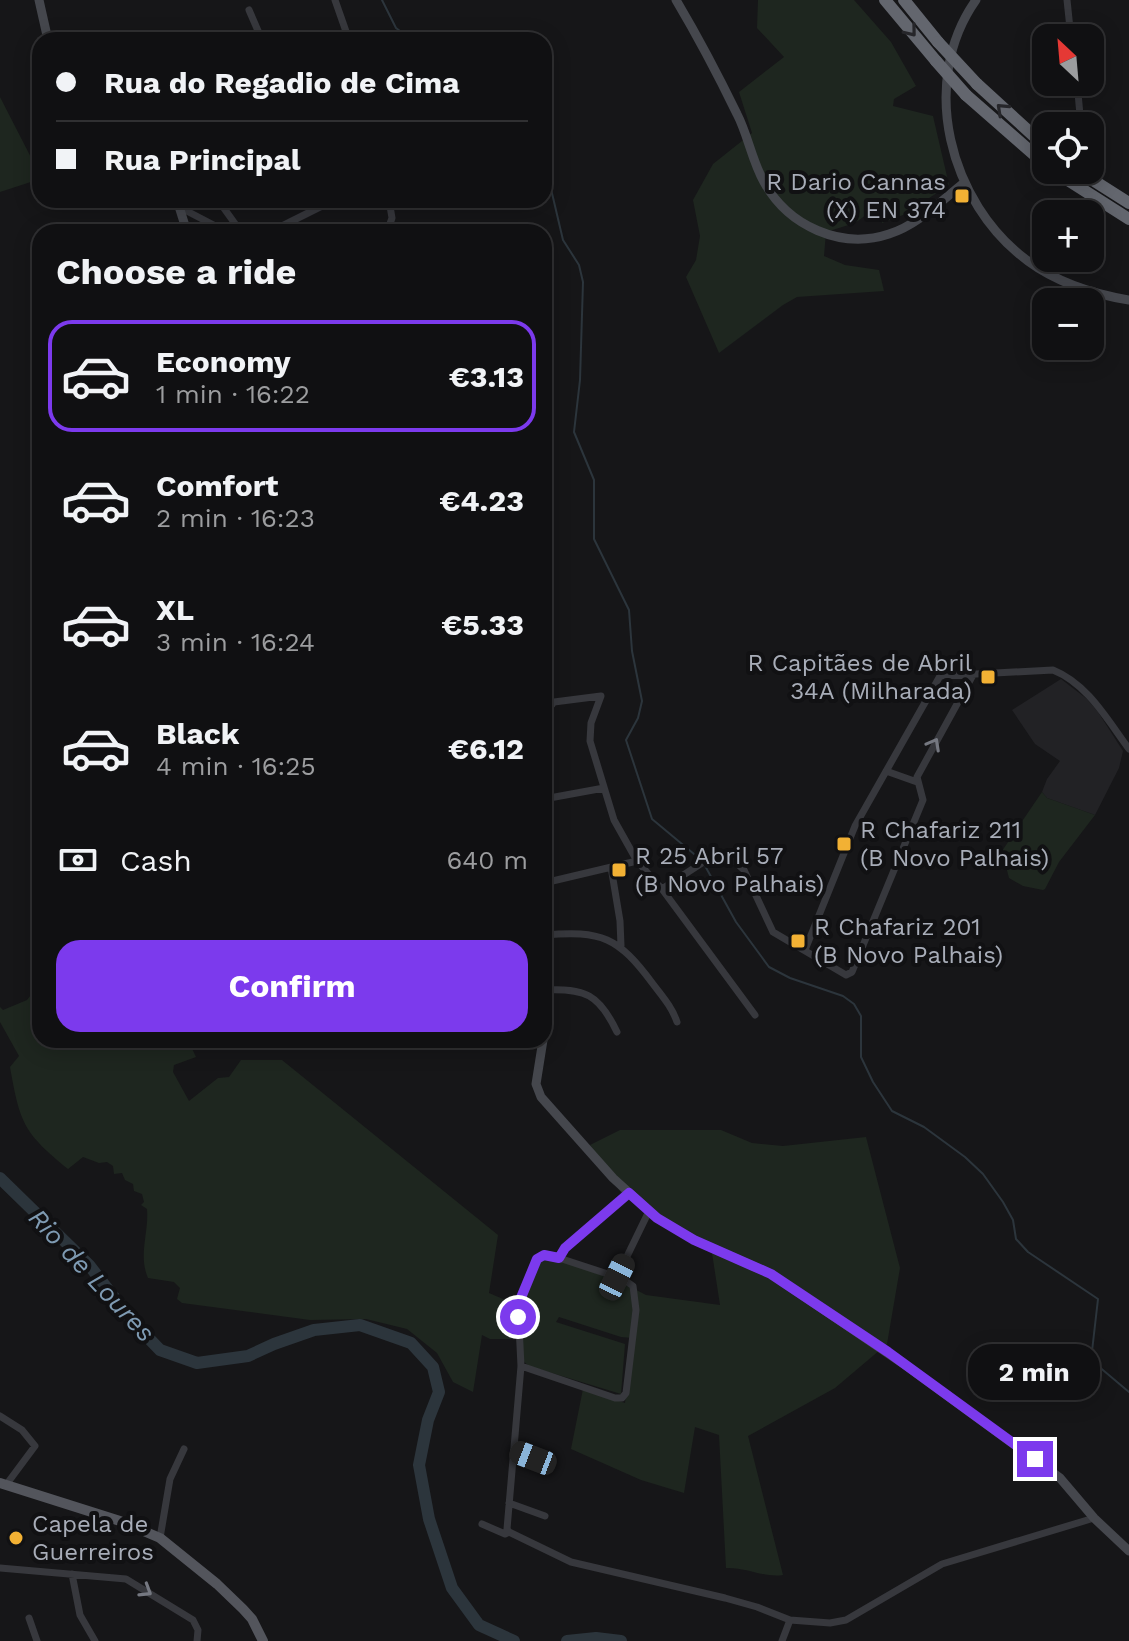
<!DOCTYPE html>
<meta charset="utf-8">
<style>
:root{--surface:#101012;--page:#19191b;--text:#f1f3f6;--muted:#9c9d9f;--line:#303032;--accent:#7c3aed}
body{margin:0;font-family:"Work Sans",sans-serif;background:var(--page);color:var(--text);height:100vh;display:flex;flex-direction:column;font-size:30px;white-space:nowrap}
*{box-sizing:border-box;margin:0}
p{font-size:26px;color:var(--muted)}
.icon{flex:none;width:44px;height:44px;fill:none;stroke:currentColor;stroke-width:2;stroke-linecap:round;stroke-linejoin:round}
.map{position:relative;flex:1;overflow:hidden}
.side{position:absolute;left:32px;top:224px;width:520px;height:824px;display:flex;flex-direction:column;background:var(--surface);border-radius:24px;box-shadow:0 4px 20px #0003,0 0 0 2px var(--line)}
.side>*{flex:none}
.hud{position:absolute;left:32px;top:32px;width:520px;height:176px;border-radius:24px;box-shadow:0 4px 20px #0003,0 0 0 2px var(--line);display:grid;align-content:center;height:176px;padding:0 24px;background:var(--surface)}
.needle{width:52px;rotate:334deg}
.controls{position:absolute;left:1032px;top:24px;display:grid;gap:16px}
.controls a{display:grid;place-items:center;width:72px;height:72px;border-radius:16px;background:var(--surface);box-shadow:0 4px 20px #0003,0 0 0 2px var(--line);font-size:40px}
.end{position:absolute;width:36px;height:36px;margin:-18px;border:10px solid #7c3aed;background:#fff;box-shadow:0 0 0 4px #fff}
.from{border-radius:50%}
.bubble{position:absolute;height:56px;border-radius:24px;background:var(--surface);box-shadow:0 4px 20px #0003,0 0 0 2px var(--line);font-size:26px;font-weight:700;line-height:56px;text-align:center}
.car{position:absolute;width:24px;height:48px;margin:-24px -12px;border-radius:10px;box-shadow:0 0 6px 2px #0007;background:linear-gradient(#222 24%,#8ab4d8 0 40%,#222 0 76%,#8ab4d8 0 86%,#222 0)}
.hud b{display:flex;align-items:center;gap:28px;height:76px;font-size:30px}
.hud b+b{border-top:2px solid var(--line)}
.hud i{width:20px;height:20px;background:var(--text)}
ul{padding:0;list-style:none}
li{display:flex;align-items:center;gap:24px;height:112px;margin:0 16px 12px;padding:0 8px;border:4px solid transparent;border-radius:24px}
li div{flex:1}
li b{display:block;font-size:30px}
li em{font-style:normal;font-weight:700}
li.active{border-color:var(--accent)}
li>.icon{width:72px;height:72px;stroke-width:1.5}
h2{padding:0 24px;font-size:36px;line-height:96px}
.pay{display:flex;align-items:center;gap:20px;height:88px;padding:0 24px;font-size:30px}
.pay p{margin-inline-start:auto}
.button{display:flex;gap:16px;margin-top:auto;padding:16px 24px}
.button a{flex:1;height:92px;border-radius:24px;background:var(--accent);color:#fff;font-size:32px;font-weight:700;line-height:92px;text-align:center}
.map>svg:first-child{display:block}
.built{fill:#222225}
.green{fill:#1e261f}
.lines{fill:none;stroke-linecap:round;stroke-linejoin:round}
.stream{stroke:#2c353c;stroke-width:2}
.river{stroke:#2c353c;stroke-width:12}
.street{stroke:#37383d;stroke-width:7}
.secondary{stroke:#45474d;stroke-width:9}
.primary{stroke:#53555c;stroke-width:10}
.highway{stroke:#63666e;stroke-width:12}
.highway-bridge{stroke:#63666e;stroke-width:12}
.oneway{stroke:#26262a}
.oneway2{stroke:#757881}
.route{stroke:#7c3aed;stroke-width:10}
.poi-dot{fill:#f2b134;stroke:#111113;stroke-width:3}
.labels{text-anchor:middle;stroke-width:8;stroke-linejoin:round;paint-order:stroke}
.poi-label{font-size:24px;fill:#a8adb8;stroke:#111113;text-anchor:start}
.water-label{font-size:26px;font-style:italic;fill:#7f9bb3;stroke:#111113}
</style>
<div class="map">
<svg width="1129" height="1641" viewBox="0 0 1129 1641">
<rect width="100%" height="100%" fill="#161618"/>
<path class="built" d="M1061 679 1087 699 1098 712 1123 751 1119 768 1095 815 1047 798 1042 792 1047 779 1060 761 1035 744 1012 710Z"/>
<path class="green" d="M758 0H854L891 42 916 86 894 99 893 106 933 116 949 185 903 215 882 223 881 204 855 223 826 232 824 256 845 265 879 270 884 291 797 297 783 305 719 353 686 277 696 260 700 236 693 200 713 164 752 133 739 92 784 57 757 28Z
M0 97 40 175V179L0 192Z
M1042 792 1047 798 1095 815 1059 862 1045 889 1043 890 1023 886 1009 878 1002 851Z
M40 983V1040H188L196 1057 174 1065 173 1072 189 1101 218 1078 229 1077 241 1060H282L498 1235 489 1293 515 1304 538 1260 548 1257 613 1278 646 1295 720 1305 712 1253 655 1221 621 1193 590 1145 620 1130H721L752 1143 783 1146 866 1137 900 1268 887 1344 835 1388 748 1436 783 1575C764 1578 746 1567 726 1568L719 1435 695 1427 684 1493 641 1480 571 1449 583 1389 625 1403 633 1338 621 1337 559 1317 556 1322 625 1344 621 1394 529 1366 522 1360 516 1339H490L482 1335 473 1392 453 1382 437 1353 407 1329 366 1319 310 1320 182 1303 177 1299 180 1288 174 1282 148 1278C138 1255 149 1233 147 1209L141 1205 144 1202 142 1194 134 1191 133 1184 125 1180 122 1173 114 1174 113 1166 107 1162 99 1163 83 1157 68 1169C24 1133 20 1124 10 1067L19 1056 0 1022V1007L3 1010 27 1000Z"/>
<g class="lines">
<path class="stream" d="M382 0 396 28 412 40
M544 181 551 189 563 240 579 265 583 282 580 380 574 432 594 480V539L629 610 632 651 642 701 638 718 626 740 652 819 700 859
M704 864 736 922 769 967 790 978 843 996 854 1004 861 1016V1057L873 1082 892 1111 924 1127 965 1157 983 1174 1003 1202 1013 1220 1016 1239 1028 1252 1098 1299 1091 1360 1129 1392"/>
<path class="river" d="M0 1178 89 1265 134 1323 160 1350 197 1363 248 1356 274 1344 314 1330 360 1325 411 1343 433 1367 439 1392 428 1420 419 1465 429 1519 452 1588 479 1625 514 1641
M567 1641 596 1638 621 1641"/>
<path class="street" d="M335 0 349 40
M1067 0 1071 38
M249 10 262 40
M1077 82 1080 115
M218 200 241 232
M181 208 227 232
M270 232 334 200
M387 232 392 218 389 200
M544 730 550 707 554 702 601 696 591 723 590 741 614 820 637 861 662 889 755 1015
M886 771 917 782
M544 799 604 788
M611 867 620 921 621 946
M544 883 637 861
M662 889 711 857 722 855 730 857 744 870 773 932 846 975 852 972 923 800 917 777 973 675
M544 935C602 930 618 937 653 984 662 996 672 1007 677 1022
M805 950 855 826 940 676 1053 670C1088 684 1108 721 1129 749
M544 990C585 988 599 994 617 1032
M629 1193 565 1248 559 1258 544 1255 537 1259 518 1305 521 1366 507 1529 509 1532 571 1562 725 1598 757 1607 790 1620 830 1623 846 1620 942 1564 1094 1518
M617 1277 649 1211
M521 1366 615 1398H622L626 1393 636 1310 633 1286 623 1279 559 1258
M0 1416 22 1430 35 1446 6 1485
M515 1451 551 1465
M509 1503 545 1516
M482 1524 505 1534 509 1532
M160 1538 170 1479 184 1449
M0 1568 126 1579 193 1620 198 1630 197 1641
M72 1574 80 1615 95 1641
M29 1618 37 1641
M782 1641 790 1620"/>
<path class="secondary" d="M39 0 48 40
M676 0C698 37 718 75 737 114 748 135 752 161 764 182 788 226 841 250 889 234 918 225 942 200 965 182
M976 0C918 82 949 203 1028 261 1058 283 1092 294 1129 300
M177 200 187 232
M543 1040 536 1084 541 1097 613 1178 657 1218 694 1240 771 1274 908 1367 1060 1478 1094 1518 1129 1551"/>
<path class="primary" d="M0 1483 120 1521 160 1538 217 1584 243 1609 252 1619 263 1641"/>
<path class="highway" d="M885 0 936 61
M904 0 938 42
M977 84 1046 147
M966 95 1046 165
M1052 170 1129 219
M1077 170 1129 203"/>
<path class="highway-bridge" d="M938 42 977 84
M936 61 966 95"/>
</g>
<defs><path id="oneway-chevron" d="M-2-3.5L2.5 0L-2 3.5" fill="none" stroke-width="1.6" stroke-linecap="round" stroke-linejoin="round" transform="scale(2)"/></defs>
<g class="oneway">
<use href="#oneway-chevron" transform="translate(911 31) rotate(51)"/>
<use href="#oneway-chevron" transform="translate(1002 109) rotate(-137)"/>
</g>
<g class="oneway2">
<use href="#oneway-chevron" transform="translate(934 744) rotate(-61)"/>
<use href="#oneway-chevron" transform="translate(146 1591) rotate(32)"/>
</g>
<g class="lines">
<path class="route" d="M518 1317V1305L537 1259 544 1255 559 1258 565 1248 629 1193 657 1218 694 1240 771 1274 888 1352 1035 1459"/>
</g>
<g class="poi-dot">
<rect x="954" y="188" width="16" height="16" rx="4"/>
<rect x="980" y="669" width="16" height="16" rx="4"/>
<rect x="836" y="836" width="16" height="16" rx="4"/>
<rect x="611" y="862" width="16" height="16" rx="4"/>
<rect x="790" y="933" width="16" height="16" rx="4"/>
<circle cx="16" cy="1538" r="8"/>
</g>
<g class="labels">
<g class="poi-label">
<text x="946" y="190" text-anchor="end">R Dario Cannas<tspan x="946" dy="28">(X) EN 374</tspan></text>
<text x="972" y="671" text-anchor="end">R Capitães de Abril<tspan x="972" dy="28">34A (Milharada)</tspan></text>
<text x="860" y="838">R Chafariz 211<tspan x="860" dy="28">(B Novo Palhais)</tspan></text>
<text x="635" y="864">R 25 Abril 57<tspan x="635" dy="28">(B Novo Palhais)</tspan></text>
<text x="814" y="935">R Chafariz 201<tspan x="814" dy="28">(B Novo Palhais)</tspan></text>
<text x="32" y="1532">Capela de<tspan x="32" dy="28">Guerreiros</tspan></text>
</g>
<g class="water-label">
<text transform="translate(92 1275) rotate(47)" y="9">Rio de Loures</text>
</g>
</g>
</svg>
<div class="controls">
<a><svg class="needle" viewBox="-14 -14 28 28"><path d="M0-13l5 13h-10z" fill="#e53935"/><path d="M0 13l5-13h-10z" fill="#9c9d9f"/></svg></a>
<a><svg class="icon" aria-label="locate" viewBox="0 0 24 24"><circle cx="12" cy="12" r="6"/><path d="M12 2v4M12 18v4M2 12h4M18 12h4"/></svg></a>
<a>+</a>
<a>−</a>
</div>
<i class="end from" style="left:518px;top:1317px"></i>
<i class="end" style="left:1035px;top:1459px"></i>
<div class="bubble" style="left:968px;top:1344px;width:132px">2 min</div>
<i class="car" style="left:617px;top:1277px;rotate:26deg"></i>
<i class="car" style="left:533px;top:1458px;rotate:291deg"></i>
<div class="hud">
<b><i class="from"></i>Rua do Regadio de Cima</b>
<b><i></i>Rua Principal</b>
</div>
<section class="side">
<h2>Choose a ride</h2>
<ul>
<li class="active"><svg class="icon" aria-label="car" viewBox="0 0 24 24"><path d="M5 17H2v-5l4-1 3-4h7l3 4 3 1v5h-3M9 17h6M6 11h13"/><circle cx="7" cy="17" r="2"/><circle cx="17" cy="17" r="2"/></svg><div><b>Economy</b><p>1 min · 16:22</p></div><em>€3.13</em></li>
<li><svg class="icon" aria-label="car" viewBox="0 0 24 24"><path d="M5 17H2v-5l4-1 3-4h7l3 4 3 1v5h-3M9 17h6M6 11h13"/><circle cx="7" cy="17" r="2"/><circle cx="17" cy="17" r="2"/></svg><div><b>Comfort</b><p>2 min · 16:23</p></div><em>€4.23</em></li>
<li><svg class="icon" aria-label="car" viewBox="0 0 24 24"><path d="M5 17H2v-5l4-1 3-4h7l3 4 3 1v5h-3M9 17h6M6 11h13"/><circle cx="7" cy="17" r="2"/><circle cx="17" cy="17" r="2"/></svg><div><b>XL</b><p>3 min · 16:24</p></div><em>€5.33</em></li>
<li><svg class="icon" aria-label="car" viewBox="0 0 24 24"><path d="M5 17H2v-5l4-1 3-4h7l3 4 3 1v5h-3M9 17h6M6 11h13"/><circle cx="7" cy="17" r="2"/><circle cx="17" cy="17" r="2"/></svg><div><b>Black</b><p>4 min · 16:25</p></div><em>€6.12</em></li>
</ul>
<div class="pay"><svg class="icon" aria-label="cash" viewBox="0 0 24 24"><path d="M3 7h18v10H3z"/><circle cx="12" cy="12" r="2"/></svg>Cash<p>640 m</p></div>
<div class="button"><a>Confirm</a></div>
</section>
</div>
